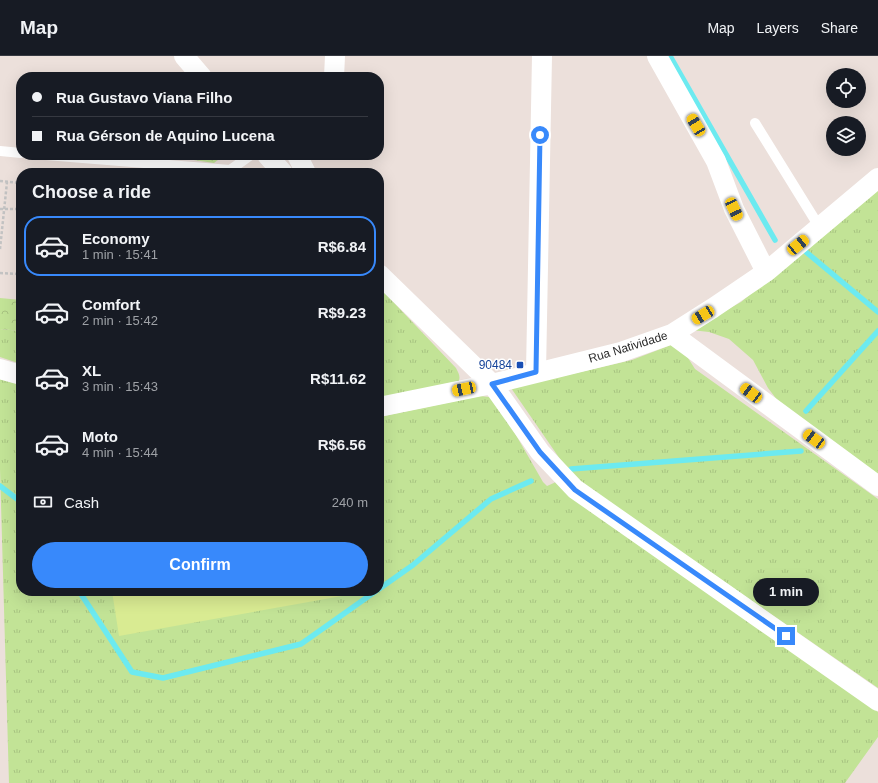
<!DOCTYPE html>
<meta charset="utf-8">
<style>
:root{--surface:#171b24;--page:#242831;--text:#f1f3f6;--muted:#9ea1a6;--line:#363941;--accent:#3889fb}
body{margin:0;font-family:Arial,sans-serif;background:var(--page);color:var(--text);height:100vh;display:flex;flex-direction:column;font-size:15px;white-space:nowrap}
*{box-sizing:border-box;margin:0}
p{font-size:13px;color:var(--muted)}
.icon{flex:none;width:22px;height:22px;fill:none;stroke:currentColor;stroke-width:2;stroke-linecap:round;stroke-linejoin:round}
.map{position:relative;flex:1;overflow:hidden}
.panel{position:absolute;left:16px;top:112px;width:368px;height:428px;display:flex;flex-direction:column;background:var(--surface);border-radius:16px;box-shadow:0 4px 16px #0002}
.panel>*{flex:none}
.hud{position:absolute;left:16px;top:16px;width:368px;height:88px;border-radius:16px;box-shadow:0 4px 16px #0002;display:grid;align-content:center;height:88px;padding:0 16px;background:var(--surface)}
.fabs{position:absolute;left:826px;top:12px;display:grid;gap:8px}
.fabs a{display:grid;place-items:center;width:40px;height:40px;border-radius:50%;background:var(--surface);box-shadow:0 4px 16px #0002;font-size:20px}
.end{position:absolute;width:18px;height:18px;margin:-9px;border:5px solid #3889fb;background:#fff;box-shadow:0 0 0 2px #fff}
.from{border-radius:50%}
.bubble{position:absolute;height:28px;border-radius:14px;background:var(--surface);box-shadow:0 4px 16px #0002;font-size:13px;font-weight:700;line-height:28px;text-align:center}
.car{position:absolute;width:12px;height:24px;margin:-12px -6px;border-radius:5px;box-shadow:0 0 3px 1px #0007;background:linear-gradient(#f5c518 24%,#345 0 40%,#f5c518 0 76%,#345 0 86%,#f5c518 0)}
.hud b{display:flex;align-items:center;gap:14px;height:38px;font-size:15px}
.hud b+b{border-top:1px solid var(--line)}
.hud i{width:10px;height:10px;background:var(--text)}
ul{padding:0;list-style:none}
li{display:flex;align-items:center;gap:12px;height:60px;margin:0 8px 6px;padding:0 8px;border:2px solid transparent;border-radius:16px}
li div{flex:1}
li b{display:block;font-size:15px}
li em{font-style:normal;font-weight:700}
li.on{border-color:var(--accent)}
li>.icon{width:36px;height:36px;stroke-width:1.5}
h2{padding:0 16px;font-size:18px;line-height:48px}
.pay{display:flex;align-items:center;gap:10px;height:44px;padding:0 16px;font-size:15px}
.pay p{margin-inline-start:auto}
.button{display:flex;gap:8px;margin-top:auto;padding:8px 16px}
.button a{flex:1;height:46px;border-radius:24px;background:var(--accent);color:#fff;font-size:16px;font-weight:700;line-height:46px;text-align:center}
header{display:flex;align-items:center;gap:24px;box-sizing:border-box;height:56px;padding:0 20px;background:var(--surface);border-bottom:1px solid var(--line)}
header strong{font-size:19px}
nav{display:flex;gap:22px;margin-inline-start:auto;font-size:14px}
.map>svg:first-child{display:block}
.grass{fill:url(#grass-tufts)}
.forest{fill:url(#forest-crowns)}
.pitch{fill:#d9eb92}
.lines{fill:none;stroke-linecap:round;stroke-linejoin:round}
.stream{stroke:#6ceaf0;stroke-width:5.5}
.path{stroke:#c3c3c3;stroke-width:2.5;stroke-dasharray:3 2;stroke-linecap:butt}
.service{stroke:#fff;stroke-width:10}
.minor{stroke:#fff;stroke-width:20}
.route{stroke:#3889fb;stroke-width:5}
.transit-dot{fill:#1a4fb4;stroke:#fff;stroke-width:1.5}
.labels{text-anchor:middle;stroke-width:3;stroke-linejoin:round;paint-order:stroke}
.street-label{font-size:12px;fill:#292929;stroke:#fff}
.transit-label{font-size:12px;fill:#164399;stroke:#fff;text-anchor:end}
</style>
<header>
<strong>Map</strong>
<nav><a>Map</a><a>Layers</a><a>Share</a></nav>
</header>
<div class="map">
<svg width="878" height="727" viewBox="0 0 878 727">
<defs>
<pattern id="grass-tufts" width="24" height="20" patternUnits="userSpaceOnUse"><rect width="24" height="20" fill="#c2e396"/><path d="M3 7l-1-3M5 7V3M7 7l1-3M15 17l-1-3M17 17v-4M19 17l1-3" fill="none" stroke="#a7c381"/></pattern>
<pattern id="forest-crowns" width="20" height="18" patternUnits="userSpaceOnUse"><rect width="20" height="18" fill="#c2e396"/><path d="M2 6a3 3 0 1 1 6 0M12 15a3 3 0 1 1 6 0" fill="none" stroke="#a7c381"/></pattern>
</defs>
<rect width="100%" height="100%" fill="#ece0db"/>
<path class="grass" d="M878 131V419L781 349 768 332 753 304 729 283 709 276 691 274 741 246Z
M379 231 456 312C459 318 461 321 458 327L379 343Z
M0 273 21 275V308L0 301Z
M671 289 683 294 695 313 878 443V632L577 424 560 403 511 332 632 304Z
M0 323 21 329V535H379V361L480 340 489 341 498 348 543 426 547 430 556 426 878 656V681L845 727H9L0 413Z"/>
<path class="forest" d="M160 99H224L214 107Z
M0 242 21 244V275L0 273Z"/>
<path class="pitch" d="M112 535H370L119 580Z"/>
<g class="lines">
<path class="stream" d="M670 0 775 184
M806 196 878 256
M806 355 878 275
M571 413 801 395
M0 430 21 446
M379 533 413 509 491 443 531 425
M79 535 132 616 163 622 301 588 376 535"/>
<path class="path" d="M0 125 21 127
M0 153H21
M0 193 7 126
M0 217 18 218"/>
<path class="service" d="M755 67 820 172
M0 95 21 97
M46 99 230 114 251 99"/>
<path class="minor" d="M184 0 202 21
M657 0 716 105 734 153 766 216
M334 21 335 0
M267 99 283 117
M297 99 306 117
M379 218 492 328 540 396 575 433 878 645
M672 278 878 430
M0 313 21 319
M536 316 542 0
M379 351 492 328 621 296 672 278 713 252 766 216 878 122"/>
</g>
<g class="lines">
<path class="route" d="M540 79 536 316 492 328 540 396 575 434 786 580"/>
</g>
<rect class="transit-dot" x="516" y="305" width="8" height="8" rx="2"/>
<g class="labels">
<g class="street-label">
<text transform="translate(628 291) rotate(-17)" y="4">Rua Natividade</text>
</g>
<g class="transit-label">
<text x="512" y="313">90484</text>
</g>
</g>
</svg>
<div class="fabs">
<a><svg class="icon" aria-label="locate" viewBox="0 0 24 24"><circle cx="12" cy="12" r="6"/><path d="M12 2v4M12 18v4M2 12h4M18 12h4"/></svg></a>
<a><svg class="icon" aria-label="layers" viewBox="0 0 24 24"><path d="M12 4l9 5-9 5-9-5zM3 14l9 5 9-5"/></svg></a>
</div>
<i class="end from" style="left:540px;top:79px"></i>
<i class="end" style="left:786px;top:580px"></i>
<div class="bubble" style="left:753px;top:522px;width:66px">1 min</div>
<i class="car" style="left:696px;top:69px;rotate:329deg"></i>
<i class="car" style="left:734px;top:153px;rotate:155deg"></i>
<i class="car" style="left:798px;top:189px;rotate:51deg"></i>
<i class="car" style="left:703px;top:259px;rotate:239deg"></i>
<i class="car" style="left:464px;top:333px;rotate:258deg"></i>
<i class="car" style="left:751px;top:337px;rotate:307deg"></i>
<i class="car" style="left:814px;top:383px;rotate:306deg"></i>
<div class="hud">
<b><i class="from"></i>Rua Gustavo Viana Filho</b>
<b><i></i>Rua Gérson de Aquino Lucena</b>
</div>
<section class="panel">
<h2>Choose a ride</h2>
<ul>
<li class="on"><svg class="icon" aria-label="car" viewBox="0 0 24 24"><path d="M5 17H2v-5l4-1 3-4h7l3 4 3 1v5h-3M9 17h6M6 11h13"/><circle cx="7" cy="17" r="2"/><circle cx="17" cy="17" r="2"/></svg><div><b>Economy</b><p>1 min · 15:41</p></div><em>R$6.84</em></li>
<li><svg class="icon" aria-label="car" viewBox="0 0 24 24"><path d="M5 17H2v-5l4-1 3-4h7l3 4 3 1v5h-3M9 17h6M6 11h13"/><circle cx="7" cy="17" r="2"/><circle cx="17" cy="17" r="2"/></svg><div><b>Comfort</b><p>2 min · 15:42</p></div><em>R$9.23</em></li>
<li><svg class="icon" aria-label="car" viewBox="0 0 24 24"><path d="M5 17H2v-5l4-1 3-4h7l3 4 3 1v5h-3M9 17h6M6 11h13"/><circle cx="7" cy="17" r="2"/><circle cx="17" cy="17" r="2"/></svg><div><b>XL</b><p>3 min · 15:43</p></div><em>R$11.62</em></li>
<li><svg class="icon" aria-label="car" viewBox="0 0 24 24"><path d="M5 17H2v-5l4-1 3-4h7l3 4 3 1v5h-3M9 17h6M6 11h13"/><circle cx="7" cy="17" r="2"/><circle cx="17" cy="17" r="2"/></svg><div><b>Moto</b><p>4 min · 15:44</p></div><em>R$6.56</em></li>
</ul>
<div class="pay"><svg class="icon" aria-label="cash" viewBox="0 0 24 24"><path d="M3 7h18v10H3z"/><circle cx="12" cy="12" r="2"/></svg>Cash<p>240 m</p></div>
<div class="button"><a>Confirm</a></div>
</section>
</div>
